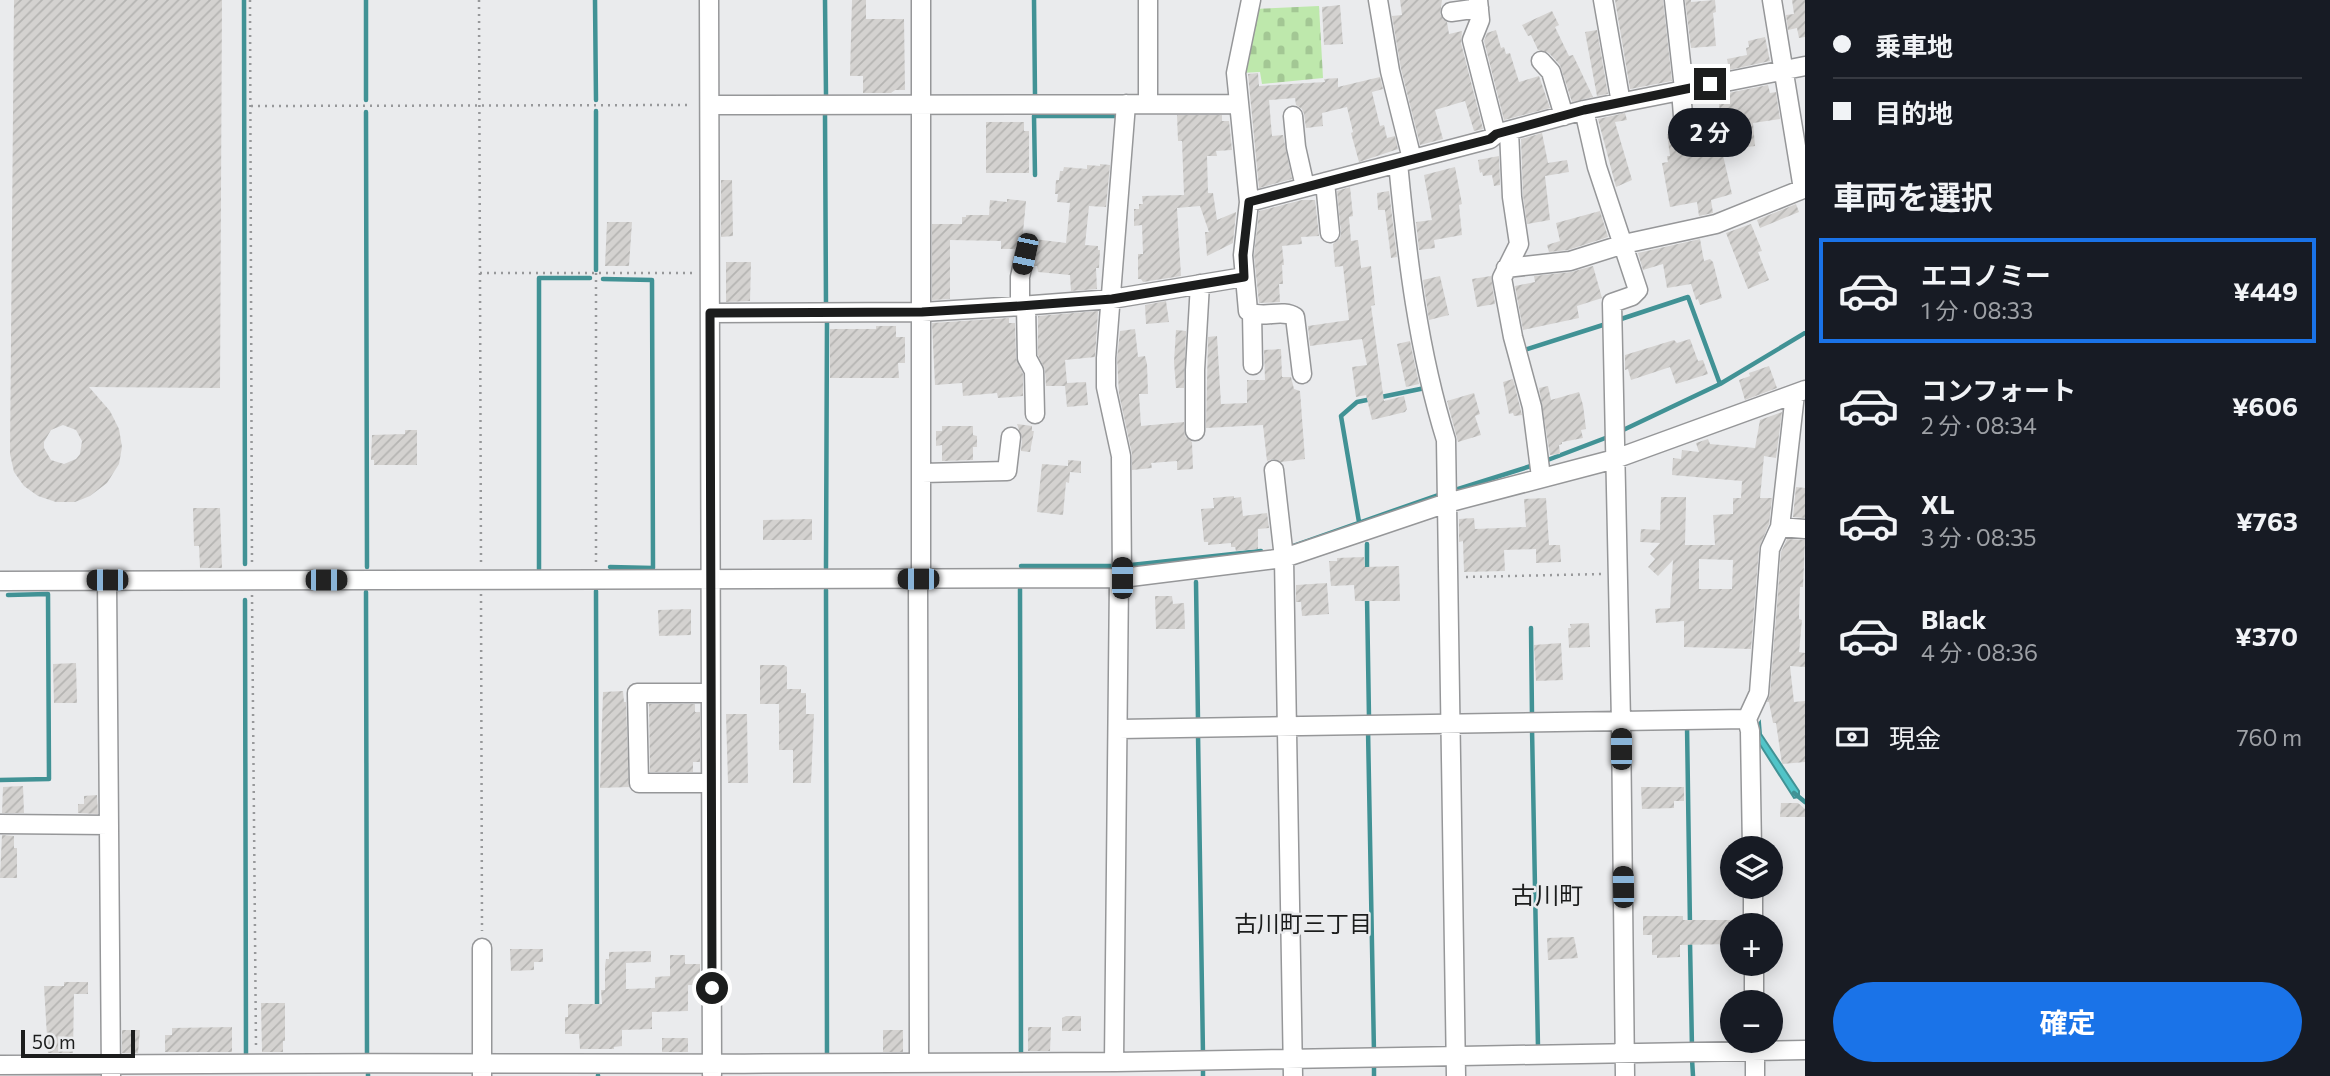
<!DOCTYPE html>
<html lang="ja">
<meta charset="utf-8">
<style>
:root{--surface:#171b24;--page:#242831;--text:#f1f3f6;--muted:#9ea1a6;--line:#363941;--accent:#1a73e8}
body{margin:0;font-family:Commissioner,"Noto Sans JP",sans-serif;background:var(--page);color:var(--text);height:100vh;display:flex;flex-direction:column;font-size:26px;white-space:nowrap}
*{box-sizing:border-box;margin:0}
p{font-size:23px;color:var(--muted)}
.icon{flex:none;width:38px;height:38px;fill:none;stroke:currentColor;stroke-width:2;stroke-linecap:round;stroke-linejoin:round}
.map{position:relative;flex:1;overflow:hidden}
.drawer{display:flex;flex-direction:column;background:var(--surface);width:525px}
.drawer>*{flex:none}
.banner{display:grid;align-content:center;height:154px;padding:0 28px;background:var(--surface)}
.controls{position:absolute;left:1720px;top:836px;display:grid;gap:14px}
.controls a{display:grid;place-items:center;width:63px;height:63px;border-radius:50%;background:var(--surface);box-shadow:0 4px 18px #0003;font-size:35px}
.scale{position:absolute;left:21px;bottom:18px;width:114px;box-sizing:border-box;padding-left:7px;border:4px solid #1c1d1d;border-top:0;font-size:19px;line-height:24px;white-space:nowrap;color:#1c1d1d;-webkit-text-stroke:5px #eaebed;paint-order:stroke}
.end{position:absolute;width:32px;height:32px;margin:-16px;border:9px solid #1c1d1d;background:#fff;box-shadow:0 0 0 4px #fff}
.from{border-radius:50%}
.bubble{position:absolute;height:49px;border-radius:24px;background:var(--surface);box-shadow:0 4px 18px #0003;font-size:23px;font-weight:700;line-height:49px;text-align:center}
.car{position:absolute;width:21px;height:42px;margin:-21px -10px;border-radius:9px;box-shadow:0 0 5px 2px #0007;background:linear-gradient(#222 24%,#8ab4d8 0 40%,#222 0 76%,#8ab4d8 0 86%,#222 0)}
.banner b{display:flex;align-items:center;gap:24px;height:66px;font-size:26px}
.banner b+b{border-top:2px solid var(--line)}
.banner i{width:18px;height:18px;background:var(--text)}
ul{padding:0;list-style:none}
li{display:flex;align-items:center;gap:21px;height:105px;margin:0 14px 10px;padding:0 14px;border:4px solid transparent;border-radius:0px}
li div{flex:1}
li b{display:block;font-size:26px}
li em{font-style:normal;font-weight:700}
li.current{border-color:var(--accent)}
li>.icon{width:63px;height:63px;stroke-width:1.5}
h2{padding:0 28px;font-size:32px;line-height:84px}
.pay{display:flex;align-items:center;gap:18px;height:77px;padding:0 28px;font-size:26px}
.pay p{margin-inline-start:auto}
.action{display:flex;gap:14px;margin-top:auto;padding:14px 28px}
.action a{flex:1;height:80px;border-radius:42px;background:var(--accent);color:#fff;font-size:28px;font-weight:700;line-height:80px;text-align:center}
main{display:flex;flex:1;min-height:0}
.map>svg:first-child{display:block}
.cemetery{fill:url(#cemetery-stones)}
.water{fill:#51c4c8;stroke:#419295;stroke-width:2}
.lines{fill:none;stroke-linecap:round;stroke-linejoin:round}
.stream{stroke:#419295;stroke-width:4.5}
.building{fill:url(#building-hatch);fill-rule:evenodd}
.minor-casing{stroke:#969799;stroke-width:21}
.path{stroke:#97989a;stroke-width:2.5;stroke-dasharray:2 5;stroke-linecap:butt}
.minor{stroke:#fff;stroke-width:18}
.route{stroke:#1c1d1d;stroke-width:9}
.labels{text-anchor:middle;stroke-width:5;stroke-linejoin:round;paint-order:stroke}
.neighbourhood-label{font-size:23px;fill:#1c1d1d;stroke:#eaebed}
.quarter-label{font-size:24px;fill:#1c1d1d;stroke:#eaebed}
</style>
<main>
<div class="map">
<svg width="1805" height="1076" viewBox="0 0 1805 1076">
<defs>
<pattern id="cemetery-stones" width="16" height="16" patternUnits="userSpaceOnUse" patternTransform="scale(1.75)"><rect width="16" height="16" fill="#bee8ac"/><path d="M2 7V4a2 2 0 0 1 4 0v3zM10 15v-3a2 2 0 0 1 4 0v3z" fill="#a3c794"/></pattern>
<pattern id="building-hatch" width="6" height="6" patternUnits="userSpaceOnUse" patternTransform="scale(1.75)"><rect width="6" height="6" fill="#d4d2d0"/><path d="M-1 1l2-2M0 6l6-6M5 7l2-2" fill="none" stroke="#b5b4b2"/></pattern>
</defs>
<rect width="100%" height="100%" fill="#eaebed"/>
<path class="cemetery" d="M1319 6 1323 78 1262 84 1260 72 1240 73 1253 9Z"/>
<path class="water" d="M1760 722 1761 734 1799 791V797L1794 798 1757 740 1755 729Z"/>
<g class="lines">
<path class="stream" d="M244 0 245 564
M366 0V100
M595 0 596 100
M825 0 826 95
M1034 0 1035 95
M596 111V270
M366 112 367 567
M825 115 826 307
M1035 175 1034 116H1116
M603 279 652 280 653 568 610 567
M1618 320 1688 297 1720 384
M1524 350 1606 324
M1621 431 1720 384 1805 333
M1545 461 1608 437
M1455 490 1534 465
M1359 522 1341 416 1357 402 1425 388
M1367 544V571
M1290 547 1441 494
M1131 565 1261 551
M1021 566H1112
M826 568 827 318
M539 569V278H590
M1196 582 1198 721H1201
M1020 589 1021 1055
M826 590 827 1057
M596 591 597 1008
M366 592 367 1054
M1367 597 1369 718
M245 600 246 1057
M1531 628 1532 716
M1687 725 1690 926
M1532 728 1538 1048
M1368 729 1374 1053
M1198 734 1203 1055
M0 780 49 779 48 594 8 595
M1794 793 1805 802
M1690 942 1692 1048
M1692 1059 1693 1076
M1374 1065V1076
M1203 1071V1076
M368 1074V1076
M598 1075V1076"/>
</g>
<path class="building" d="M14 0H222L220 388 89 387 110 411 119 429 122 447 119 464 107 483 90 496 75 502H56L38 496 24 486 14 472 10 454ZM63 425 76 430 82 441 80 454 76 459 64 464 51 460 44 448V442L51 430Z
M852 0H866V19H904L905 90H895L891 93H863V76H850Z
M1400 0H1442L1440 14 1447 22 1449 34 1462 31 1461 43 1483 129 1474 131 1465 101 1435 110 1443 139 1420 145 1401 69 1392 16 1402 15Z
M1615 0H1663L1672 81 1630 89Z
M1685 0H1691V2L1715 0 1716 12 1713 13 1716 46 1691 48Z
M1792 0H1805V37L1799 38 1797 28 1788 30 1786 15 1794 14Z
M1340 5 1343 44 1324 45 1322 7Z
M1552 11 1559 25 1555 27 1569 56 1573 55 1593 97 1572 102 1560 65 1549 53 1538 50 1531 35 1528 36 1522 25Z
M1496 30 1501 48 1504 47 1506 54 1510 53 1519 82 1539 76 1550 108 1504 120 1484 41 1487 33Z
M1597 30 1608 94 1597 96 1585 32Z
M1765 37 1770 61 1729 70 1727 59 1747 55 1746 48 1749 47 1748 41Z
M1258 73 1259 86 1325 82 1324 79 1338 78V87L1380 77 1383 89 1372 92 1380 126 1384 125 1387 138 1395 136 1398 149 1359 162 1351 133 1353 132 1347 107 1322 113 1323 126 1306 128 1304 114 1302 109 1296 105 1295 98 1269 100 1272 136 1283 135 1292 179 1259 188 1248 74Z
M1768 85 1770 93 1776 92 1780 119 1753 123 1755 146 1724 150 1718 95Z
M1625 113 1627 120 1615 122 1632 180 1616 187 1598 119Z
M1177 115H1222V121H1229L1232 150 1216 151 1217 156H1207L1208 193H1213L1217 220 1236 212 1233 243 1207 256 1205 232H1209L1200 206 1177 208 1181 276 1143 282 1141 279H1138V254H1143L1142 225 1134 226V209H1139V204H1143L1142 196 1184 195 1182 141H1178Z
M986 122H1024V131H1029V173H986Z
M1542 133 1548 163 1567 160 1569 172 1545 176 1550 220 1527 224 1523 196 1521 139Z
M1674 133 1679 139 1684 140 1687 157 1722 151 1732 194 1711 200 1713 213 1699 216 1697 202 1670 207 1662 163 1668 162 1667 156H1670L1667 134Z
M1499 156 1500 185 1494 186 1492 175 1483 176 1482 172 1480 173 1478 160Z
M1100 164 1110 165 1106 207 1089 206 1085 245 1098 246V250H1100L1099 268H1096L1097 289 1071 291 1070 275 1038 272 1037 266H1034L1036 256 1034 239 1066 243 1070 203 1057 202 1058 194H1055L1056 180H1059L1060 171H1063L1064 167 1087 169V165L1100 166Z
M1455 167 1462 204 1459 205 1462 235 1434 240 1435 248 1419 250 1416 222 1432 220 1424 175Z
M721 180H732L733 236 721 237Z
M1350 187 1353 216 1349 217 1351 241 1358 240 1361 268 1371 266 1375 305 1371 306 1384 401 1404 396 1407 409 1405 412 1372 420 1366 395 1356 397 1352 367 1367 365 1362 339 1310 346 1308 326 1349 320 1343 266 1335 267 1333 244 1340 238 1341 233 1337 191Z
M1389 191 1397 257 1391 258 1385 210H1378L1377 193Z
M1007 199 1026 201 1022 243 1015 249H1001V241L950 240V299L932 300V224H962V217H966V215H989L990 200 1007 202Z
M1302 200H1315L1319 236 1301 237 1302 244 1282 246 1284 265H1282L1283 284H1279L1280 302 1259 303 1254 255 1259 211Z
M1796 204 1799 212 1760 228 1757 220Z
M1600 211 1608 237 1568 250 1549 252 1547 245 1560 241 1556 223Z
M607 222H632L629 266H605Z
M1751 224 1762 251 1758 252 1769 280 1748 289 1726 233Z
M1700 239 1704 261 1710 259 1713 262 1722 298 1700 305 1698 299 1696 300 1691 284 1667 288 1663 264 1643 270 1638 253Z
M726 262H751L750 301 726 302Z
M1593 266 1602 298 1577 306 1579 318 1523 330 1515 286 1535 282 1534 276 1571 272Z
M1440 276 1449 315 1429 320 1423 280Z
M1491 276 1495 304 1477 307 1472 279Z
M1166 301 1169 322 1146 324 1145 305Z
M1098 311 1095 357 1065 360 1067 383 1086 382 1088 405 1067 407 1065 386H1046L1045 370 1038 355V316Z
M1009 318V323H1015L1016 358 1023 374V396L998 398 997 393 963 396 962 383 935 385 932 323Z
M876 326H896V337H905V363H898L899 378H830V329H876Z
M1135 329 1138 357 1145 356 1147 364 1148 394H1139L1141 426 1184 422 1185 436 1192 442 1193 469 1177 470V461L1151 463 1152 468 1132 470V454L1119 394 1117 358 1120 331Z
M1176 330 1186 331 1184 388H1176L1174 362Z
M1217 336 1221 404 1247 403V380H1265L1264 350 1281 349 1282 377H1291L1294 389 1300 391 1305 459 1281 462 1273 459 1267 461 1263 425 1206 428 1208 337Z
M1690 339 1698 361 1703 360 1708 374 1676 384 1670 367 1631 380 1628 369 1625 370V355L1674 340 1677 343Z
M1410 341 1419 384 1406 387 1397 344Z
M1769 366 1777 388 1745 400 1739 380 1750 376 1749 373Z
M1513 379 1522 415 1514 416 1513 413 1509 414 1503 382Z
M1548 386 1551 400 1579 392 1583 405 1586 429 1581 430 1583 438 1562 442V444L1559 445 1560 454 1550 455 1539 388Z
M1474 393 1480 414 1475 416 1481 435 1458 442 1447 401Z
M1782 412 1776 458 1764 456 1760 498H1772L1769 524 1759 548 1751 649 1684 647V621L1656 623 1655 609 1670 608 1673 560 1658 576 1648 567 1655 559 1650 554 1660 543 1640 542 1641 529 1660 530 1661 497H1686L1685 545H1715L1713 515 1733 514V498H1741L1742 481 1672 475 1673 458 1681 459 1682 450 1699 452 1696 443 1708 439 1710 444 1755 448 1760 420ZM1699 559 1733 560 1732 589H1699Z
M1017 424 1032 426V431H1034L1030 452 1021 451 1022 438Z
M942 426H973V435L977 436V447H973V460L942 461V445L936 446V431H942Z
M405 430H417V465H374V460H371L372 435 405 434Z
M1068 460 1081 461V473L1070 472 1069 483 1066 482 1063 515 1037 512 1042 464 1068 466Z
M1796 487 1805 488V518L1793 517Z
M1234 496V498L1241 497 1243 516 1267 513 1269 528 1258 529V549L1236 551 1235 547H1231V543L1208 545V542H1204L1201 509 1214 508 1213 498Z
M1546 498 1549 545H1560L1561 562 1536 563V549L1504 550 1505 571 1464 572 1463 541 1459 542V519L1474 518 1475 529 1526 527 1524 499Z
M193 508H220L222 568H200L199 546H194Z
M812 519V540H763V520Z
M1787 539 1805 540 1803 587H1800L1799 611V619L1802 620 1799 652 1805 653V667L1790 666 1794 702 1805 701V762L1782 764 1776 723H1773L1769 702H1767L1770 694 1781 552Z
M1364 557 1365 567 1399 566 1400 601H1355L1354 585 1331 586 1329 561H1337V558Z
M1327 583 1329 614 1302 616 1301 602H1296V585Z
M1155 596H1172L1173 604 1184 603 1185 629H1156Z
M691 609V635L659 636 658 610Z
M1589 623 1590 647 1569 648 1568 628H1571L1570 624Z
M1561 643 1563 680 1536 681 1534 645Z
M76 663 77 703H54L53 664Z
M760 665H784L787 667V689H801V693H806V714H814L811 783H793V750H779V704H760Z
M623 691 624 702H626L629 787 600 788 603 692Z
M649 704H695V712H700V762H693V772H650Z
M726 714H747L748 783H728Z
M23 786 24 813H2L3 787Z
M1641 787H1684V801H1674V808L1642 809Z
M97 795 98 814 78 813V804H84V796Z
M1781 803H1798L1805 809V817H1780Z
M2 835 14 836V848H17V878H0Z
M1643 916H1683V920H1732V944L1680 945V957L1657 958V955H1652V935H1643Z
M1574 937 1578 958 1548 960 1547 938Z
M510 949H543V962H534V970L511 971Z
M651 951V962L626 963V989L655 988V977L670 976V955H685V964H700V985H688V1011L652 1012V1029L622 1030V1046L614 1047V1049H580L579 1034H565V1017H568V1004H602L601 990H605V966L606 959H609V952Z
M64 982H88V994H74L73 1053H48L44 986H64Z
M261 1003H285V1041H283V1052H262Z
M1066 1016H1081V1031H1062V1018Z
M232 1027V1052H165V1035H172V1028Z
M1028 1027H1051L1050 1051H1028Z
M122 1030H140L138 1053H122Z
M883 1030H903V1052H883Z
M662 1038H688V1052H662Z"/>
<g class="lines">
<defs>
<path id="minor" d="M709 0 712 1074
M921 0V579
M1378 0 1390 71 1412 159
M1478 0 1480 20 1472 40 1496 134
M1603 0 1621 103
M1674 0 1684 89
M1451 12 1479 8
M1541 61 1551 72 1564 116
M1681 90 1684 129
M1148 104V0
M710 105 1238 104
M1584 110 1597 167 1638 290 1632 296 1612 303 1621 721 1625 1076
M1293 116 1296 147 1305 187
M1509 131 1512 197 1519 244 1502 278 1513 337 1532 407 1541 477
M1398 163C1407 256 1418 350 1446 440L1456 1076
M1325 182 1330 233
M1249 202 1236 73 1251 0
M1506 268 1570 261 1624 244 1716 224 1803 189 1772 0
M1026 305 1027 358 1034 371 1035 414
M1020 306V277L1025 254
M710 313 922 312 1020 306 1112 299 1244 277
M1252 313 1253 365
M1302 374 1295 317C1282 308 1262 320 1248 311L1243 255 1249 202 1490 139 1496 134 1584 110 1805 66
M1195 431V370L1200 284
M1274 470 1284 558 1293 1076
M922 473 1007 471 1011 437
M1780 527 1805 529
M1122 578 1121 456 1106 387V358L1126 104
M918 579 919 1062
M107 580 111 1076
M0 581 1122 578 1284 558 1447 503 1615 459 1805 390
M711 693H637L639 783H711
M1119 729 1747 719
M0 824 109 825
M1752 849 1750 731 1747 719 1759 693 1770 549 1780 527 1795 394
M1753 887V926
M482 948V1076
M1754 964V1003
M1755 1041V1076
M1114 1062 1119 578
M0 1065C372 1061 744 1066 1116 1062 1346 1060 1575 1052 1805 1050"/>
</defs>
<use href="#minor" class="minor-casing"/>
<path class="path" d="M250 0 252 564
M479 0 481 563
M251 106 692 105
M480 273H694
M596 273V564
M1466 577 1602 574
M481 594 482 931
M252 595 256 1047"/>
<use href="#minor" class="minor"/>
</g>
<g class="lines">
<path class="route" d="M712 988 710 313 922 312 1020 306 1112 299 1244 277 1243 255 1249 202 1490 139 1496 134 1584 110 1710 84"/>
</g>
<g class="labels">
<g class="neighbourhood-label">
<text x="1303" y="932">古川町三丁目</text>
</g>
<g class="quarter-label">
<text x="1547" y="904">古川町</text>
</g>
</g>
</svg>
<div class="controls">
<a><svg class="icon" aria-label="layers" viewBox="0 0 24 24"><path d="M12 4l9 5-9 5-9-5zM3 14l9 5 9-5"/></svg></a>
<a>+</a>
<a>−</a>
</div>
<div class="scale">50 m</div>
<i class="end from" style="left:712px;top:988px"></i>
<i class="end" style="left:1710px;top:84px"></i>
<div class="bubble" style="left:1668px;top:108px;width:84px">2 分</div>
<i class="car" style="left:1025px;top:254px;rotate:192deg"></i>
<i class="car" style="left:1122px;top:578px;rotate:0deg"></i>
<i class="car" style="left:918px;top:579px;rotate:270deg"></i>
<i class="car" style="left:107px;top:580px;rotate:270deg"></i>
<i class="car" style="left:326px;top:580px;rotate:90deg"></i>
<i class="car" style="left:1621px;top:749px;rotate:0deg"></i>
<i class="car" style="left:1623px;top:887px;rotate:359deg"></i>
</div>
<section class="drawer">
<div class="banner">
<b><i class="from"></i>乗車地</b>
<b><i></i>目的地</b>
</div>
<h2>車両を選択</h2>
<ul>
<li class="current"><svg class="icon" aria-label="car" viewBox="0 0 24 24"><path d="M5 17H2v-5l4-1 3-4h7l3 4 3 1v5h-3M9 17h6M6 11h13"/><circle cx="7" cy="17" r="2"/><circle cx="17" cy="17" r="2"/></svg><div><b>エコノミー</b><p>1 分 · 08:33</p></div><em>¥449</em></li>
<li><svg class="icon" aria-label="car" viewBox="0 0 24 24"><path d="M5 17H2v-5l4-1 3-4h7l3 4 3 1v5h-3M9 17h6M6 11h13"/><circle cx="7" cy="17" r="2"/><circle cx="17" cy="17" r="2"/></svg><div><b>コンフォート</b><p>2 分 · 08:34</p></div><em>¥606</em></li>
<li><svg class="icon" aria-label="car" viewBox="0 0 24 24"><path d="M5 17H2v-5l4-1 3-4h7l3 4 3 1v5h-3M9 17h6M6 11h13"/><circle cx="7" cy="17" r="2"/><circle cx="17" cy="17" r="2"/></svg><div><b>XL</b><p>3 分 · 08:35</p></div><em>¥763</em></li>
<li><svg class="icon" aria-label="car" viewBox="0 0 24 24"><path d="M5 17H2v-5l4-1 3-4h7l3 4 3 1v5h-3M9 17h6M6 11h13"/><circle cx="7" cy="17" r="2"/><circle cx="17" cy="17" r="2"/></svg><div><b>Black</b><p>4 分 · 08:36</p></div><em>¥370</em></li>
</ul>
<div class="pay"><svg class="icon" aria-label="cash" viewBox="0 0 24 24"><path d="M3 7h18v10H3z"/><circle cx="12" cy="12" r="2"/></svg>現金<p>760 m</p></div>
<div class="action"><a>確定</a></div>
</section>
</main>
